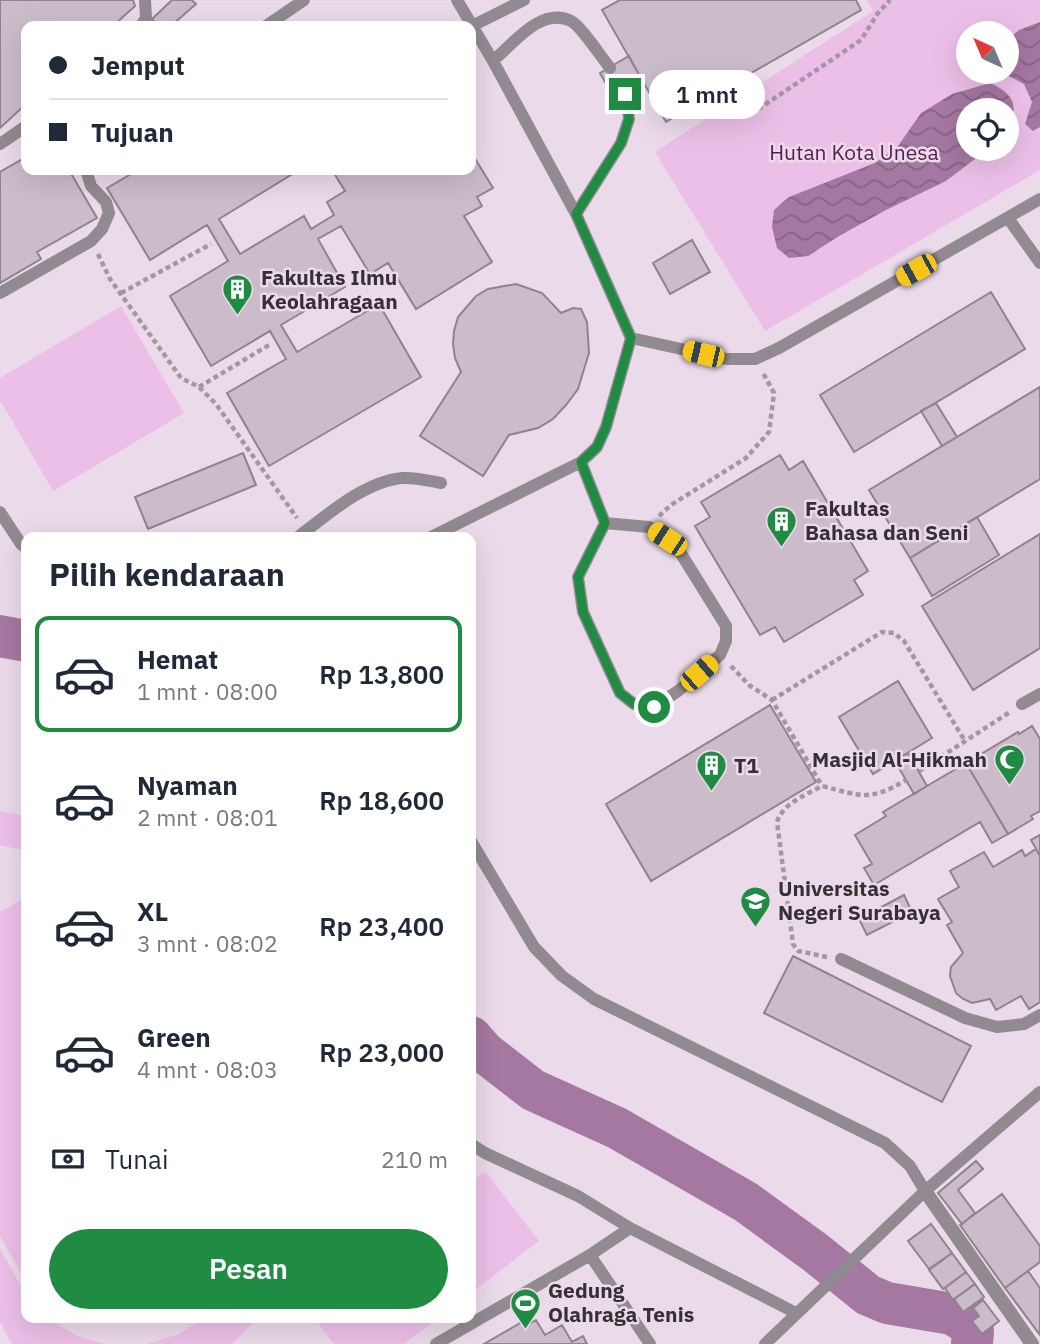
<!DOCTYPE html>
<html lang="id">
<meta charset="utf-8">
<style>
:root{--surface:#fff;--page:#f6f6f7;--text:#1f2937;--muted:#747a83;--line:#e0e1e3;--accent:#208b42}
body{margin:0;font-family:"IBM Plex Sans",sans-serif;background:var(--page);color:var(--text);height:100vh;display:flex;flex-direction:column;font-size:26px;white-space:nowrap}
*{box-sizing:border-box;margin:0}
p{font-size:23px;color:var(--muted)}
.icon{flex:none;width:38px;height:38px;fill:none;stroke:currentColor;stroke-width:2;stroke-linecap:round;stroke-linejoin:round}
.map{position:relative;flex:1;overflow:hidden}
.drawer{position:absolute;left:21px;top:532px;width:455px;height:791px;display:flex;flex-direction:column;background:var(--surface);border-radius:14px;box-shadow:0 7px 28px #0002}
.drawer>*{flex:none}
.guide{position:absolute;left:21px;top:21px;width:455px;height:154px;border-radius:14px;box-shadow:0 7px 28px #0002;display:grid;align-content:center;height:154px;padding:0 28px;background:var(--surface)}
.needle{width:46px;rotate:316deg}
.controls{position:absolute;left:956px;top:21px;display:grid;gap:14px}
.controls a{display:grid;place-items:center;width:63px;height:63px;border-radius:50%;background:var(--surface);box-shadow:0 7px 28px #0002;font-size:35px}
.end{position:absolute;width:32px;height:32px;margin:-16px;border:9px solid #208b42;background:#fff;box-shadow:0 0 0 4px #fff}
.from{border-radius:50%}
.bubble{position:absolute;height:49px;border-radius:24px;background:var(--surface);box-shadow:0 7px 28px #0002;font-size:23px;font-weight:600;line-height:49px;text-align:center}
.car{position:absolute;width:21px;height:42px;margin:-21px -10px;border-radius:9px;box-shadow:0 0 5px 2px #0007;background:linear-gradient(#f5c518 24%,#345 0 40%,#f5c518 0 76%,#345 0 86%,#f5c518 0)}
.guide b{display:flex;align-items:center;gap:24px;height:66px;font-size:26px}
.guide b+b{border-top:2px solid var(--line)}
.guide i{width:18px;height:18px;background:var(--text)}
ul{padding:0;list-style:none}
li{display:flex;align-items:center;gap:21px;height:116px;margin:0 14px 10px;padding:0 14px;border:4px solid transparent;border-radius:14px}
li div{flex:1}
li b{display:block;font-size:26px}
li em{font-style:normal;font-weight:600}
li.on{border-color:var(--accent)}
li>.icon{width:63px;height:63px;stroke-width:1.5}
h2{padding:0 28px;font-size:32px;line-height:84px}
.pay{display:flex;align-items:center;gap:18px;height:77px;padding:0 28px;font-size:26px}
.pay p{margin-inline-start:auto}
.primary-button{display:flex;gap:14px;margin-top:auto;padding:14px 28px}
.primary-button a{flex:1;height:80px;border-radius:42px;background:var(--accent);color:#fff;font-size:28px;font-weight:600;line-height:80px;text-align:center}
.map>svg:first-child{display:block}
.park{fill:#ecbfe8;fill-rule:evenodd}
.water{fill:url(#water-waves)}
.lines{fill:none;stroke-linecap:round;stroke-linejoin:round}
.river{stroke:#a578a2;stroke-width:42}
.building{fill:#ccbcca;stroke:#91828f;stroke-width:2}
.path{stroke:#a397a2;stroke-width:4.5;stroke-dasharray:5 3.5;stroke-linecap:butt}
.service{stroke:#918a90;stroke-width:12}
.minor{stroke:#918a90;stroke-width:14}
.route{stroke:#208b42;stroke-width:9}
.labels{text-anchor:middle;stroke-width:5;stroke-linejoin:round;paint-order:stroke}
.park-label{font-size:21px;fill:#561d53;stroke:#ebdae9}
.poi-label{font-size:21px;font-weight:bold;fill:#363035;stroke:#ebdae9;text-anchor:start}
</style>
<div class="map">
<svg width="1040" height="1344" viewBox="0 0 1040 1344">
<defs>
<pattern id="water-waves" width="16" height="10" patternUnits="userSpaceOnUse" patternTransform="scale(1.75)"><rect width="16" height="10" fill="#a578a2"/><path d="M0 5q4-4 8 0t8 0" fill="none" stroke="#876385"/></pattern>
</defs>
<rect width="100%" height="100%" fill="#ebdae9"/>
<path class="park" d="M867 0H1040V170L765 331 655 152 873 11ZM968 33H1006V72H968ZM968 110H1006V149H968Z
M121 306 184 413 53 491 0 400V378Z
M0 811 26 816V851L0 845Z
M26 897V1282L0 1236V912Z
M485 1171 539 1241 471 1293V1183Z
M0 1249 26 1295V1318H47L79 1337 105 1344H12L0 1322Z
M205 1318H257L232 1344H147L179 1334Z
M314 1318H438L404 1344H334Z"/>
<path class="water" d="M1040 22V127L1033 131 1025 124 1032 102 1024 84 1001 72H1006V41L1019 30Z
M990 83C1011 92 1022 106 1006 127V110H968V149H988L946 181 886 210 839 236 808 256 789 258 777 248 772 227 774 210 789 197 875 163 898 146 921 113 952 94Z"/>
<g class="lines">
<path class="river" d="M0 636 26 641
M471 1037 484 1052 533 1090 617 1128 746 1202 816 1253 868 1295 887 1303 952 1314 964 1321 973 1331 972 1344"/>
</g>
<path class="building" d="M0 0H133L135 6 113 26H26V104L0 128Z
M172 0H192L196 4 171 26H158L152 19Z
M620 0H856L861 10 666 122 602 10Z
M629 56 644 84 615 100 600 73Z
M471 152 493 188 477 197 482 206 464 216 492 262 416 309 388 263 370 274 341 226 318 239 345 287 281 325 297 352 379 304 421 377 269 466 227 393 286 359 270 331 211 366 170 296 228 261 207 225 150 260 107 188 138 170H299L219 219 240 254 304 216 311 229 334 215 327 202 345 191 332 170H471Z
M26 157V170H69L97 218 37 252 41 259 0 283V172Z
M692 240 710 272 670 294 653 263Z
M516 284 542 293 561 313 573 308 581 309 587 322 589 353 578 389 566 405 553 419 538 428 509 435 483 476 420 436 461 372 455 358 453 344 454 331 458 317 476 296 488 289Z
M991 292 1025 349 854 452 820 395Z
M1040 387V479L910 558 869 490Z
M936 403 957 437 942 446 921 411Z
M243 453 256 485 148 529 135 497Z
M780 455 789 470 803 461 868 571 854 580 863 595 784 642 775 627 760 635 695 526 710 517 701 502Z
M977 517 999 555 932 596 910 558Z
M1040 534V648L973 690 922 606Z
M898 681 932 738 873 774 839 717Z
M770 705 816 782 651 881 606 804Z
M1032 726 1040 739V811L1031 816 1033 819 1008 834 966 763 1018 732 1019 734Z
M908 753 927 786 914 794 895 761Z
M966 763 1008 834 992 843 980 822 874 885 864 868 872 864 855 835 886 816 883 812Z
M1040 835V856L1031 840Z
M1036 849 1040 856V1002L1029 1009 1021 996 996 1010 990 999 972 1003 963 999 956 993 950 976 951 967 963 953 947 925 952 922 938 899 959 887 950 871 984 852 993 867 1022 850 1025 856Z
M904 895 912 912 867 935 859 919Z
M793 956 971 1046 942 1102 764 1013Z
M976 1161 983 1169 958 1190 975 1213 962 1224 938 1193Z
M1002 1194 1040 1246V1262L1005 1288 960 1225Z
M931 1224 952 1253 929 1269 908 1241Z
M952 1253 966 1272 943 1289 929 1270Z
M1028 1271 1040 1288V1335L1005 1288Z
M966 1272 975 1284 953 1300 945 1288Z
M975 1284 984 1297 963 1312 954 1299Z
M983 1300 999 1321 982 1334 972 1321 979 1316 973 1308Z
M527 1319 529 1324 536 1320 545 1335 562 1325 572 1342 583 1336 587 1344H484Z"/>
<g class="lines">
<path class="path" d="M751 114 861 40 878 13 890 0
M98 254 110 279 181 378 199 387 216 404 297 518
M121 293 211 244
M199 387 269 345
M659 516 671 505 746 458 769 432 774 393 763 373
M731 666 749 685 772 700 822 786
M772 700 882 632 894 633 904 641 965 741
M919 771 1010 712
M827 957 798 951 793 944 777 822C783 803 806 795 822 786 862 796 869 802 906 780"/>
<path class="service" d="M141 26 146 18 145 0
M266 26 304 0
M472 26 524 0
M493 61C513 44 541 6 571 21 580 25 602 58 610 68
M0 144 26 126
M576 214 621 143 629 119 626 94
M1008 218 1040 263
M0 293 91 241 102 229 109 213 106 202 91 186 86 170
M631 338 727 359H755L779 348 1040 199
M581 462 605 523 578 577 583 612 620 693 634 704 654 707 678 691 720 655 726 641V626L680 552 667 539 649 527 605 523
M0 512 21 544 26 548
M298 537C327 515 365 481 403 478 415 477 429 481 441 483
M431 537 581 462 597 447 606 427 631 338 576 214 493 61 457 0
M1022 704 1040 694
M471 841 534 947 562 976 594 999 885 1143 910 1166 925 1191
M841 959 965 1018 997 1027 1024 1024 1040 1015
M471 1144 485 1153 578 1196 630 1228 796 1313
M590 1255 650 1344
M436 1344 590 1255 630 1228
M765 1344 925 1191 1040 1092"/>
<path class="minor" d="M925 1191 1032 1344"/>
</g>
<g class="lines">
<path class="route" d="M625 94 629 119 621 143 576 214 631 338 606 427 597 447 581 462 605 523 578 577 583 612 620 693 634 704 654 707"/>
</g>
<defs>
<symbol id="building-pin" viewBox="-11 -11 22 30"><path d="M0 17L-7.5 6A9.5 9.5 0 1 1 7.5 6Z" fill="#208b42" stroke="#ebdae9"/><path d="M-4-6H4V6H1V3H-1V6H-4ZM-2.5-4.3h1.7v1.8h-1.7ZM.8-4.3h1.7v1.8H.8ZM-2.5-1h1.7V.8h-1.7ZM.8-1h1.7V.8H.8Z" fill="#fff"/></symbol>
<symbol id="mosque-pin" viewBox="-11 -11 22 30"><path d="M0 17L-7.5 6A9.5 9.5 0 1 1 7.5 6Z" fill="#208b42" stroke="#ebdae9"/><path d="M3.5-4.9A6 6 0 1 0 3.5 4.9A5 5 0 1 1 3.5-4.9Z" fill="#fff"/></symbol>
<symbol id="university-pin" viewBox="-11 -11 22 30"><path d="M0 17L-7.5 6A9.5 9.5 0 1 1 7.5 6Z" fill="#208b42" stroke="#ebdae9"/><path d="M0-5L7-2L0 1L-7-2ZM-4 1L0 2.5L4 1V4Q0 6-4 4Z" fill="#fff"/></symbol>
<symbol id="stadium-pin" viewBox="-11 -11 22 30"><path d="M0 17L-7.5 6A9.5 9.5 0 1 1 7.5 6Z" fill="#208b42" stroke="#ebdae9"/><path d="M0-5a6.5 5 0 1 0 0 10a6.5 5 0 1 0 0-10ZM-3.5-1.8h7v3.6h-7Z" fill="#fff"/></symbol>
</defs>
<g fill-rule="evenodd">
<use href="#building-pin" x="220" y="272" width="35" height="47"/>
<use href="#building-pin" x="764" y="504" width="35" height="47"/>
<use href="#mosque-pin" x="992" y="742" width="35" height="47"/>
<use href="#building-pin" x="694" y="748" width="35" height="47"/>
<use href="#university-pin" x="738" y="884" width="35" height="47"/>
<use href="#stadium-pin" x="508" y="1286" width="35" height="47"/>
</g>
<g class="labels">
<g class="park-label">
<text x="854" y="160">Hutan Kota Unesa</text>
</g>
<g class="poi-label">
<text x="261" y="285">Fakultas Ilmu<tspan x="261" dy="24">Keolahragaan</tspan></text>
<text x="805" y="516">Fakultas<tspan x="805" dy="24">Bahasa dan Seni</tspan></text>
<text x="987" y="767" text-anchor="end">Masjid Al-Hikmah</text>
<text x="734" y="773">T1</text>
<text x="778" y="896">Universitas<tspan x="778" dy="24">Negeri Surabaya</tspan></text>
<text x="548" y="1298">Gedung<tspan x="548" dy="24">Olahraga Tenis</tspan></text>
</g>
</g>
</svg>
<div class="controls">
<a><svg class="needle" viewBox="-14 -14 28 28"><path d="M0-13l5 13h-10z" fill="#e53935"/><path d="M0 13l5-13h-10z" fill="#747a83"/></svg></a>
<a><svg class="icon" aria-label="locate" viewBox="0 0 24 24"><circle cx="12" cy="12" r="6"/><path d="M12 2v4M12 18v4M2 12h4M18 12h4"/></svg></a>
</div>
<i class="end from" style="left:654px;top:707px"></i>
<i class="end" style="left:625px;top:94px"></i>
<div class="bubble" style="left:649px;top:70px;width:116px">1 mnt</div>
<i class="car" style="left:916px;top:270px;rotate:241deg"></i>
<i class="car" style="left:703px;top:354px;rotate:283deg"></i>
<i class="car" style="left:667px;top:539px;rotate:303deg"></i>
<i class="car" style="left:699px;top:673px;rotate:49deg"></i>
<div class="guide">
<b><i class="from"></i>Jemput</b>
<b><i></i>Tujuan</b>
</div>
<section class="drawer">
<h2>Pilih kendaraan</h2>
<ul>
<li class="on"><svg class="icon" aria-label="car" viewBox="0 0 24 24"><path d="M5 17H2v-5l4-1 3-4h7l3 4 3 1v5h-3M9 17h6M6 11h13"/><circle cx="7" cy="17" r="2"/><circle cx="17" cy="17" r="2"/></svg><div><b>Hemat</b><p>1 mnt · 08:00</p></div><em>Rp 13,800</em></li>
<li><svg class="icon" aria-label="car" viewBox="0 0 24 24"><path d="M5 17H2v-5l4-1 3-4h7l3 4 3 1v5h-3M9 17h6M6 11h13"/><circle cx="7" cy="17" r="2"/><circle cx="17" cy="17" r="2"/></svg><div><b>Nyaman</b><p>2 mnt · 08:01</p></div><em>Rp 18,600</em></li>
<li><svg class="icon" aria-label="car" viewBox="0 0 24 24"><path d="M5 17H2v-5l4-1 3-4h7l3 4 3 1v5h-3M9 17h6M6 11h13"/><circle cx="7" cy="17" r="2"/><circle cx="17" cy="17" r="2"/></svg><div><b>XL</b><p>3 mnt · 08:02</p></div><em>Rp 23,400</em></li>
<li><svg class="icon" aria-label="car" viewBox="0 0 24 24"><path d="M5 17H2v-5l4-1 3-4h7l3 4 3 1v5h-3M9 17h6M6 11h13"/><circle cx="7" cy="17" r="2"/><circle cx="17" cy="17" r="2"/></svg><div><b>Green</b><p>4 mnt · 08:03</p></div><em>Rp 23,000</em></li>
</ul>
<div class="pay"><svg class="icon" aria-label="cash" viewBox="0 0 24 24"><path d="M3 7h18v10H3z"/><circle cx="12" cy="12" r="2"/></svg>Tunai<p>210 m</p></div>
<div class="primary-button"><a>Pesan</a></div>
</section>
</div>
